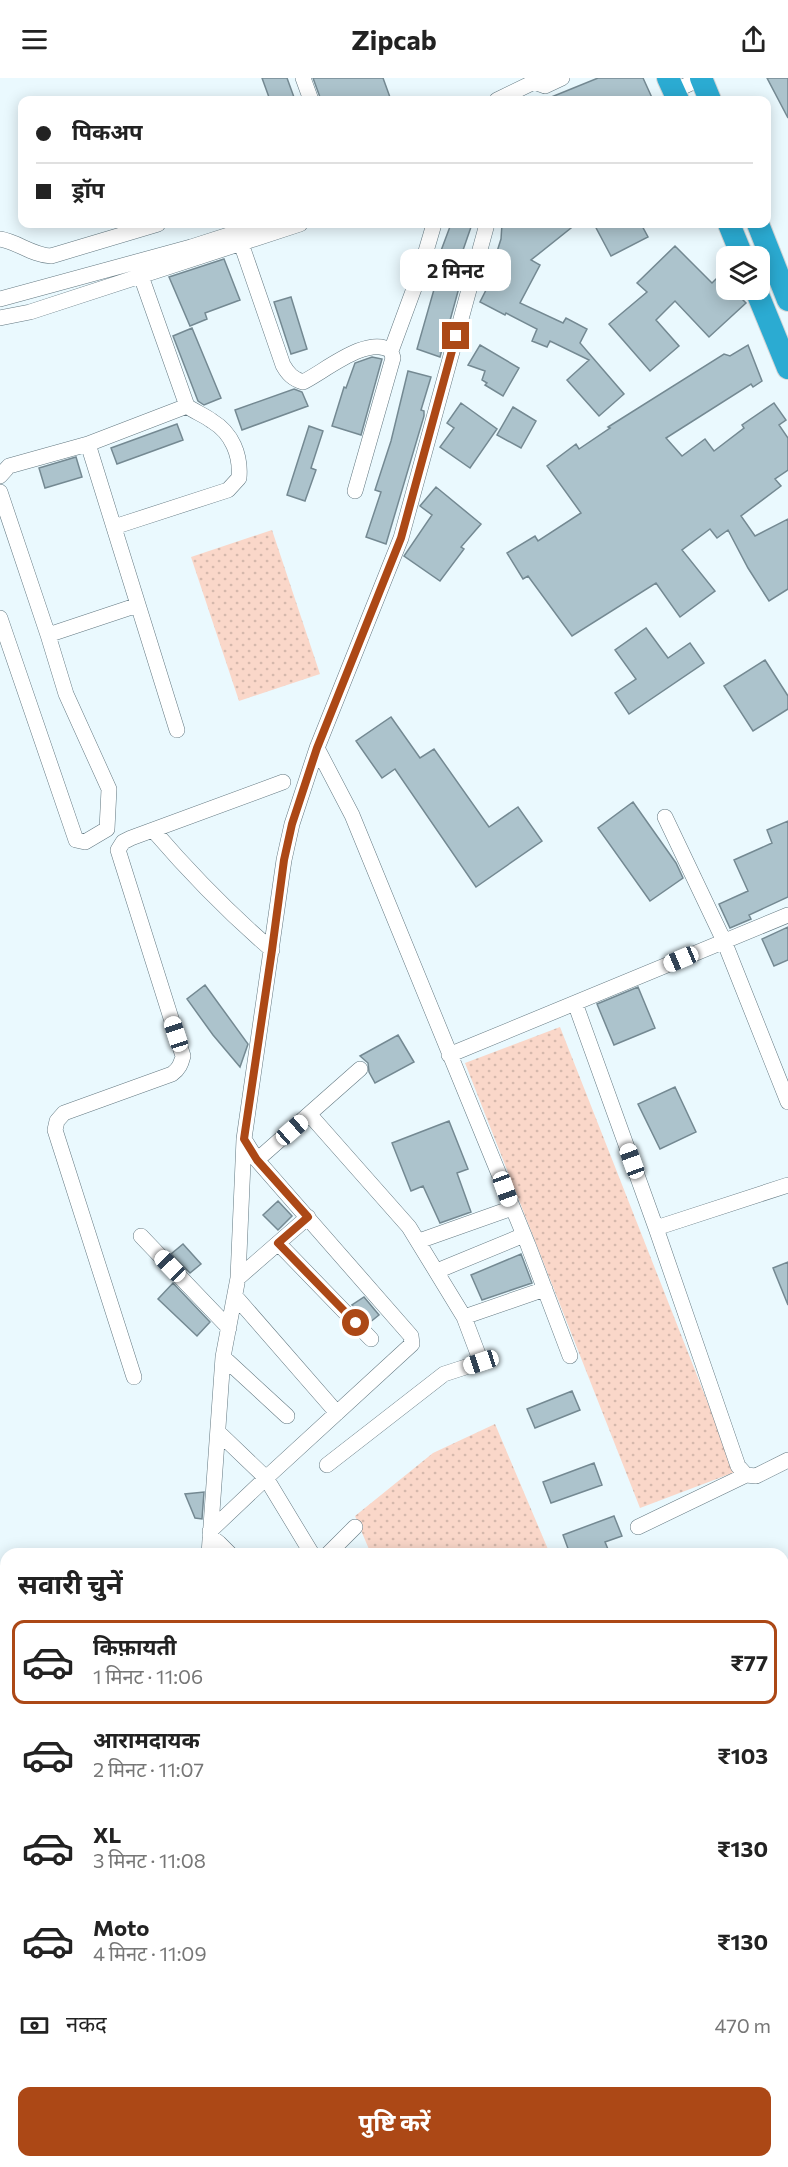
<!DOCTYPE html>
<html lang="hi">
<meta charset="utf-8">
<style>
:root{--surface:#fff;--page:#f6f6f6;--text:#222;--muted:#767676;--line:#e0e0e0;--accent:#ac4816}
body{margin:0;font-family:Commissioner,"Noto Sans Devanagari",sans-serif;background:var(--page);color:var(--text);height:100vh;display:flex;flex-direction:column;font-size:22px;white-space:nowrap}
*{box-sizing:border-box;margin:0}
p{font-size:20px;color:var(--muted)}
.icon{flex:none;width:33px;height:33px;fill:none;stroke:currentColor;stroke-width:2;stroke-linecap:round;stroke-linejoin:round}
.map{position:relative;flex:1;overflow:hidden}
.panel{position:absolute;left:0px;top:1470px;width:789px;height:620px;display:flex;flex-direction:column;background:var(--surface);border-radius:18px 18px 0 0;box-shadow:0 3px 15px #0003}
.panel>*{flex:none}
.guide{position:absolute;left:18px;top:18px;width:753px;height:132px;border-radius:12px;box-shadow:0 3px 15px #0003;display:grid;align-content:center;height:132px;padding:0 18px;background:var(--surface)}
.tools{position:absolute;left:716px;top:168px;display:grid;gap:12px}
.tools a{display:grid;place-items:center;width:54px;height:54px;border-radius:12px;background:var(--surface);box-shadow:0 3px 15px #0003;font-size:30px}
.end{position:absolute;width:27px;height:27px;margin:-14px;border:8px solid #ac4816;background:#fff;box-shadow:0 0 0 3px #fff}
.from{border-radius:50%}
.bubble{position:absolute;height:42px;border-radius:12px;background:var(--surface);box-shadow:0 3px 15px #0003;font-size:20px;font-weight:700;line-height:42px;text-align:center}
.car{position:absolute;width:18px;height:36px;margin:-18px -9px;border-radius:8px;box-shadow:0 0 4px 2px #0007;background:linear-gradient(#fff 24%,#345 0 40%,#fff 0 76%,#345 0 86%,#fff 0)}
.guide b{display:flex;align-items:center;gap:21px;height:57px;font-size:22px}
.guide b+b{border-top:2px solid var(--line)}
.guide i{width:15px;height:15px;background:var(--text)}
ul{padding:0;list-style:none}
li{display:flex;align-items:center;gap:18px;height:84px;margin:0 12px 9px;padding:0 6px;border:3px solid transparent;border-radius:12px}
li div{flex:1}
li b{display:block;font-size:22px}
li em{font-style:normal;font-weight:700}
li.current{border-color:var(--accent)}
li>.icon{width:54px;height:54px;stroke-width:1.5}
h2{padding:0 18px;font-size:27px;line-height:72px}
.pay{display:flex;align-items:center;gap:15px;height:66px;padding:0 18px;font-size:22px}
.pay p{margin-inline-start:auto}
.action{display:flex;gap:12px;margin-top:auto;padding:12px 18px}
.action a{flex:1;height:69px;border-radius:12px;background:var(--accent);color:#fff;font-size:24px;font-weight:700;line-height:69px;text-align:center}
header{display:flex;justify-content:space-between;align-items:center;height:78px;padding:0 18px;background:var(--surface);font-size:27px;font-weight:700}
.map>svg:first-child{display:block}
.park{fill:url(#park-dots)}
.building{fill:#acc3cc;stroke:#748992;stroke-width:1.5}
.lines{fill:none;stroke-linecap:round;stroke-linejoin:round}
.minor-casing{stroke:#637881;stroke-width:16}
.highway-casing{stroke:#d3d4d5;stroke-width:24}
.minor{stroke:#fff;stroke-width:15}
.highway{stroke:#2babd2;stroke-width:22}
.rail-casing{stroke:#5d686c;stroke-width:7}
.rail{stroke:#fff;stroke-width:4.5;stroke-dasharray:14;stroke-linecap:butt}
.route{stroke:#ac4816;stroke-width:8}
</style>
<header><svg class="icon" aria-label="menu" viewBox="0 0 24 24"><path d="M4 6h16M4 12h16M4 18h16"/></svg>Zipcab<svg class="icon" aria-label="share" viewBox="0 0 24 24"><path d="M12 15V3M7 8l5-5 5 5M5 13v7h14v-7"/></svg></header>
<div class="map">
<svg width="788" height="2089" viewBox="0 0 788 2089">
<defs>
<pattern id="park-dots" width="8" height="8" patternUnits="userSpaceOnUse" patternTransform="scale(1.5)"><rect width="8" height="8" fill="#fad7c9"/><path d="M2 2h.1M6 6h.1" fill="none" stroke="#d5b8ac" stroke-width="1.8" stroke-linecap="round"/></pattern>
</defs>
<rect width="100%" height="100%" fill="#eaf9fe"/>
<path class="park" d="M272 452 320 596 239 623 191 479Z
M560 949 735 1394 640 1430 465 985Z
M495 1346 550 1476H371L355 1438 433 1375Z
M488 2084H699L697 2089H485Z"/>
<path class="building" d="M262 0H287L295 22H270Z
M313 0H383L391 22H321Z
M598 0H643L653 22H544Z
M767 0H788V40Z
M451 146H460L471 149 452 204 460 206 440 279 417 271 443 180 439 178Z
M502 146H576L531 182 540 187 520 225 563 245 566 240 587 251 580 265 624 316 599 338 567 302 589 282 550 263 547 269 532 263 537 251 506 235 505 237 480 224 489 206 487 205 501 161Z
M594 146H641L648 159 611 178Z
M675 168 712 205 720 197 726 204V212H733L746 225 709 259 675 223 656 242 679 268 650 293 609 246 647 214 637 205Z
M224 181 240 222 205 235 207 241 190 248 169 199Z
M291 219 307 271 291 276 274 224Z
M192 250 221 320 204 327 198 323 173 258Z
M480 267 519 290 503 318 485 307 487 305 482 302 485 293 468 287Z
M748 267 762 303 753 309 751 306 666 360 682 378 705 361 714 373 744 350 742 347 774 325 786 342 779 347 788 360V392L775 401 781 408 741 438 755 458 788 441V511L769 523 748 490 728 452 717 460 710 451 682 472 715 513 680 539 656 505 572 558 528 498 523 501 507 475 535 458 538 463 581 435 547 388 576 366 579 371 610 350 608 349 724 276 730 278Z
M372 279 382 281 361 357 332 348 344 309 346 310 355 285Z
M408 293 431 299 421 332 424 333V338L386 466 366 459 381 414 375 412 391 363Z
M294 311 302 314 308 328 242 352 235 332Z
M461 325 497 351 470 390 440 369 454 350 447 345Z
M513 329 536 343 521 370 497 357Z
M177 346 183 362 117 386 111 370Z
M309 348 323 353 311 390 316 392 305 423 287 417Z
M76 379 82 399 45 410 39 390Z
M436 409 481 446 461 469 464 471 440 503 404 478 432 437 420 428Z
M646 550 668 580 690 565 704 585 629 636 615 615 636 601 615 572Z
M765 582 788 618V631L753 653 724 608Z
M391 639 420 680 434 671 489 749 518 729 542 763 476 809 395 691 382 700 356 663Z
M633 724 676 785 683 800 650 823 598 750Z
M788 743V819L749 837 751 841 730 850 719 826 748 813 734 782 772 765 767 752Z
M788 849V882L774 888 762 861Z
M205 907 248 966 240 989 213 957 187 921Z
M638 909 655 950 614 967 597 926Z
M398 957 414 984 375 1005 369 994 368 985 360 978Z
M675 1009 696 1054 660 1071 638 1026Z
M449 1043 468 1091 457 1095 471 1134 440 1145 423 1108 411 1113 392 1065Z
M278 1123 292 1138 278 1152 263 1137Z
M183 1166 201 1186 190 1195 171 1176Z
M521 1176 532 1205 482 1222 471 1197Z
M788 1184V1227L773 1190Z
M173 1205 210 1244 197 1258 158 1221Z
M364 1219 379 1237 369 1245 352 1227Z
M572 1313 580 1332 535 1350 527 1331Z
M594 1385 602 1407 551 1425 543 1404Z
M204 1414 202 1441 195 1440 185 1416Z
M614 1438 622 1458 605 1464 610 1476H570L563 1457Z"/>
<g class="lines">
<defs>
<path id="minor" d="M303 0 311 22
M534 4 545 8 562 0
M674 13 702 0
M497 22 534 4 535 0
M0 161C18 164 32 177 51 178L158 146
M243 171 283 287C288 296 293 301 303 304 324 294 368 256 391 273L393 280 355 413
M141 198 187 328 88 366 177 652
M0 221 191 169 263 146
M0 240 30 234 300 146
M391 273 419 197 434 146
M0 398 9 388 88 366
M0 414 48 557 138 527
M114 449 228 412 239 400C241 377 232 355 212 343 204 337 195 334 187 328
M0 540 76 762 85 764 107 751 109 711 66 616 48 557
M317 670 352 737 528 1167 570 1278
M665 739 724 863 788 1024
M153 752C190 795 229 835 272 872
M575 925 656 1150 738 1388 746 1397 756 1398 788 1382
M449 977 788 837
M310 1037 409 1149 464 1239 481 1284 444 1296 327 1387
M257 1082 360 991
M656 1150 788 1107
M141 1158 229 1250
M419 1163 512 1130
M278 1165 371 1261
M437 1193 524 1157
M238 1200 308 1139
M235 1218 337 1335
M464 1239 545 1211
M223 1279 287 1338
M134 1299 55 1052 57 1043 64 1035 172 996C179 991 181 986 183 978L118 772 123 764 131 760 283 704
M218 1354 266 1400 312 1476
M638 1449 746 1397
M210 1453 266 1400 412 1266 411 1258 257 1082 244 1061
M210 1458 219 1465 230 1476
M209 1476 223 1279 238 1200 244 1061 284 782 292 746 317 670 401 460 487 146
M328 1476 355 1449
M180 2089 182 2084"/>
<path id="highway" d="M668 0 678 22
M701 0 710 22
M729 146 742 178
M758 146 788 222
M756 212 788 290"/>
</defs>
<use href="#minor" class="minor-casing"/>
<use href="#highway" class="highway-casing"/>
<use href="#minor" class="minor"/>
<use href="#highway" class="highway"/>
<defs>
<path id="rail" d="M0 1980 6 1997
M0 2017 6 2034
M0 2056 6 2073
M10 2084 12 2089
M23 2084 25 2089
M36 2084 38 2089"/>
</defs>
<use href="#rail" class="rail-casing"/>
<use href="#rail" class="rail"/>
</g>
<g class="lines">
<path class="route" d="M356 1245 278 1165 308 1139 257 1082 244 1061 272 872 284 782 292 746 317 670 401 460 456 258"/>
</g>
</svg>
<div class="tools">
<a><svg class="icon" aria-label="layers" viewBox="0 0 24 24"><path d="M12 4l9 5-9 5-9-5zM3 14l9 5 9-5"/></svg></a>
</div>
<i class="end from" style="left:356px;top:1245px"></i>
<i class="end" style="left:456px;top:258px"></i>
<div class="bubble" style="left:400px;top:171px;width:111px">2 मिनट</div>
<i class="car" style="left:681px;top:881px;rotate:247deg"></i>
<i class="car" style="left:176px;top:956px;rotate:342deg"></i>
<i class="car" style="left:292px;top:1052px;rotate:49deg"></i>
<i class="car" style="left:632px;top:1083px;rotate:340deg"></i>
<i class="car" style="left:505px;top:1111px;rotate:160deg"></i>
<i class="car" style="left:170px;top:1188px;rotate:316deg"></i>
<i class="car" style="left:481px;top:1284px;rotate:252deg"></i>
<div class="guide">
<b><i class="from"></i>पिकअप</b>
<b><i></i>ड्रॉप</b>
</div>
<section class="panel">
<h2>सवारी चुनें</h2>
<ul>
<li class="current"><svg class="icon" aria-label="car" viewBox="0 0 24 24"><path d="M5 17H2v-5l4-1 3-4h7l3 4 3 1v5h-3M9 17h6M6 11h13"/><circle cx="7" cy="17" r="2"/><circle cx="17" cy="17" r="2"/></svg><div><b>किफ़ायती</b><p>1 मिनट · 11:06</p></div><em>₹77</em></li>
<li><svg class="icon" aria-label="car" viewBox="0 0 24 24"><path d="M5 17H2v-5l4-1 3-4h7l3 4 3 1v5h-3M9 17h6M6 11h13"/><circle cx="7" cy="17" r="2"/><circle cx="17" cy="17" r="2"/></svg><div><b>आरामदायक</b><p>2 मिनट · 11:07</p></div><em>₹103</em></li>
<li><svg class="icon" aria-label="car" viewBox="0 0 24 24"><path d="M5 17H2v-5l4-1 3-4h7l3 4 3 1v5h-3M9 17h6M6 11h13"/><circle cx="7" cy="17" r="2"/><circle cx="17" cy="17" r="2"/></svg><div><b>XL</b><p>3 मिनट · 11:08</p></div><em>₹130</em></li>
<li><svg class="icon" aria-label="car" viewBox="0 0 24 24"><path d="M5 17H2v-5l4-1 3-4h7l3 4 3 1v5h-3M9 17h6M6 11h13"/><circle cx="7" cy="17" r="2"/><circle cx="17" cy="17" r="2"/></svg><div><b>Moto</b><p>4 मिनट · 11:09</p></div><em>₹130</em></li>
</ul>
<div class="pay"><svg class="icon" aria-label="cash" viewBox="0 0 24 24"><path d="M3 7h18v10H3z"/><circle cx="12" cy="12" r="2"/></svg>नकद<p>470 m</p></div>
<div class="action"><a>पुष्टि करें</a></div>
</section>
</div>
